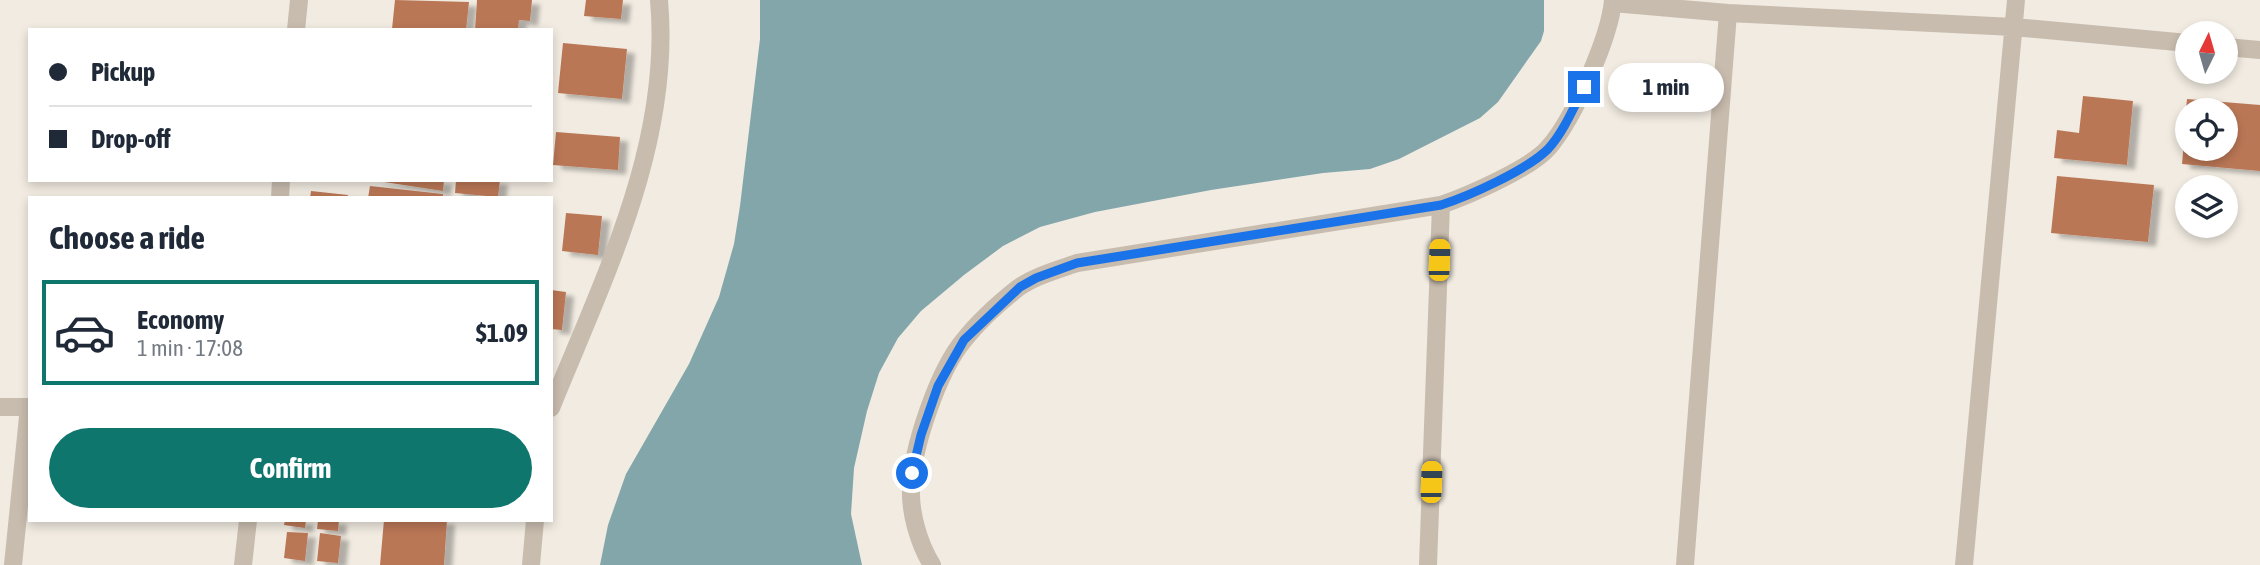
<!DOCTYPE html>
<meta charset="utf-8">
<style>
:root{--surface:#fff;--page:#f6f6f7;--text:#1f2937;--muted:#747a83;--line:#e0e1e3;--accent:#0f766e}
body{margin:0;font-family:"Asap Condensed",sans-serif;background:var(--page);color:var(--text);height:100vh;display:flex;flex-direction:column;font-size:26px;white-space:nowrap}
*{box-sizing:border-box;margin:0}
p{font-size:23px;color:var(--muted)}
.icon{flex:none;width:38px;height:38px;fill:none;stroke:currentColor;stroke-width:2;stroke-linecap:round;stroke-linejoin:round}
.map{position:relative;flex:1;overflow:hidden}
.sheet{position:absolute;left:28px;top:196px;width:525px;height:326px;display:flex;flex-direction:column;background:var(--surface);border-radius:0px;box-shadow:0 4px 10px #0003}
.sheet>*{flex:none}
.hud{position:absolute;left:28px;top:28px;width:525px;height:154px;border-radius:0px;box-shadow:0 4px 10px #0003;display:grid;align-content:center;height:154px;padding:0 21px;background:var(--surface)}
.needle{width:46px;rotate:5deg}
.buttons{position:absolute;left:2175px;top:21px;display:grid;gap:14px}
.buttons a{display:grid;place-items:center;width:63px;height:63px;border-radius:50%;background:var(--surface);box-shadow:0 4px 10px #0003;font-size:35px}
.end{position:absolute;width:32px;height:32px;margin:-16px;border:9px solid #1a73e8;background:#fff;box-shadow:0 0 0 4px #fff}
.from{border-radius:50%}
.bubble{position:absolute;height:49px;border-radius:24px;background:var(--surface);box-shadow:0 4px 10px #0003;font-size:23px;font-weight:700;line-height:49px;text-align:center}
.car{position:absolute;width:21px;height:42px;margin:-21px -10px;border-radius:9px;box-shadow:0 0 5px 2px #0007;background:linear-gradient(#f5c518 24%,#345 0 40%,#f5c518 0 76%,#345 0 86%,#f5c518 0)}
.hud b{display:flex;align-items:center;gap:24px;height:66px;font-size:26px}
.hud b+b{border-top:2px solid var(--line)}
.hud i{width:18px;height:18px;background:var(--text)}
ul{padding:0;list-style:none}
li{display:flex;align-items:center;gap:21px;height:105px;margin:0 14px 10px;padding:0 7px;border:4px solid transparent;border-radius:0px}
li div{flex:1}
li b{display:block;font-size:26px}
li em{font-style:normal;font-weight:700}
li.current{border-color:var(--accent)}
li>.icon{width:63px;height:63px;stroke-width:1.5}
h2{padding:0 21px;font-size:32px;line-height:84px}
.cta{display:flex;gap:14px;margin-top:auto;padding:14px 21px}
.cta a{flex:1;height:80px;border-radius:42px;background:var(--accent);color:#fff;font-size:28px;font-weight:700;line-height:80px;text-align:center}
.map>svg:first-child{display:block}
.water{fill:#83a6ab}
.building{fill:#ba7756;filter:url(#shadow)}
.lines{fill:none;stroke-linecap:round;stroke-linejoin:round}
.minor{stroke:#c8bcae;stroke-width:18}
.route{stroke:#1a73e8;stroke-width:9}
</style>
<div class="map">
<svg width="2260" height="565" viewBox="0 0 2260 565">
<defs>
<filter id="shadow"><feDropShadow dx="8" dy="4.5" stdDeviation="2" flood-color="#0004"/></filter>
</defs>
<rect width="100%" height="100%" fill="#f1ebe1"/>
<path class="water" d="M760 0H1544V31L1541 41 1498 102 1480 118 1399 159 1370 169 1323 173 1211 190 1095 212 1040 227 1003 246 964 275 921 311 898 338 879 373 867 411 854 468 851 514 862 565H600L608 525 626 474 689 364 719 297 734 244 740 206 760 39Z"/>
<path class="building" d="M395 0 469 2 466 30 392 29Z
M477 0H532L530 21 519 20 518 30H475Z
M586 0H623L621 19 584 16Z
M563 43 627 49 622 99 558 93Z
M2083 96 2133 101 2127 165 2054 158 2057 130 2079 133Z
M2187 99 2260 105V171L2182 164 2186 119H2188V149H2226V110H2186Z
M556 132 620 137 618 170 553 165Z
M2057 176 2154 185 2148 242 2051 233Z
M371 180H444L443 191Z
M456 180H500L498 197 455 193Z
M370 186 443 194V198H368Z
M311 191 348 195 347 198H310Z
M566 213 602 216 598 255 562 251Z
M551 290 566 292 562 330 551 329Z
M285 520H306L305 528 284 525Z
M318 520H339L338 531 317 529Z
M384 520H447L444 565H380Z
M287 532 308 533 305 561 284 558Z
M320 533 341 536 338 563 317 561Z"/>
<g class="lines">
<path class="minor" d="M1613 3 1728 13 2014 27 2188 43
M296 30 299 0
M2226 47 2260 50
M280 198 281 180
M0 407H30
M551 408C603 279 672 144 659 0
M13 565 29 407
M243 565 248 520
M531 565 535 520
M932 565C919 544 910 513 911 489 912 448 938 371 964 340 979 321 999 303 1018 288 1035 276 1057 270 1077 263L1441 205C1467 196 1532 168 1549 147 1574 118 1610 37 1613 0
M1428 565 1441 205
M1685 565 1728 13
M1964 565 2016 0"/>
</g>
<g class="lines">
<path class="route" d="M912 473 921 435 938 386 964 340 1020 287 1036 278 1077 263 1441 205C1469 196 1527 170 1548 149 1563 133 1574 107 1584 87"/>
</g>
</svg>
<div class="buttons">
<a><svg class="needle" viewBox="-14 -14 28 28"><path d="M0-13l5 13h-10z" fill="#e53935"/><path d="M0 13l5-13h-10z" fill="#747a83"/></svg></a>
<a><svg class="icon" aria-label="locate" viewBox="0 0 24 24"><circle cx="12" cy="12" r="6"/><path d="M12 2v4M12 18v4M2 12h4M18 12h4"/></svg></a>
<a><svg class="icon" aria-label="layers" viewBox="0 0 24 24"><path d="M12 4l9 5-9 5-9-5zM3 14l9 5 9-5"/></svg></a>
</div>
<i class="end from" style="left:912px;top:473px"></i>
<i class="end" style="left:1584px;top:87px"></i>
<div class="bubble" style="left:1608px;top:63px;width:116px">1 min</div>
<i class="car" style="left:1439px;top:260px;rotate:2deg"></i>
<i class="car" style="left:1431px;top:482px;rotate:2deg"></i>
<div class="hud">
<b><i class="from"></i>Pickup</b>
<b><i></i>Drop-off</b>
</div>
<section class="sheet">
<h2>Choose a ride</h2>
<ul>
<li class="current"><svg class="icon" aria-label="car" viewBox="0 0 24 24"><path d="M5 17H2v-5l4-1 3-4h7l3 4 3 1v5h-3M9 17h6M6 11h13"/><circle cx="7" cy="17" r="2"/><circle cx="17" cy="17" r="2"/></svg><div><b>Economy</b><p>1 min · 17:08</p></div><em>$1.09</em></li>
</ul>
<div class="cta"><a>Confirm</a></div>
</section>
</div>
